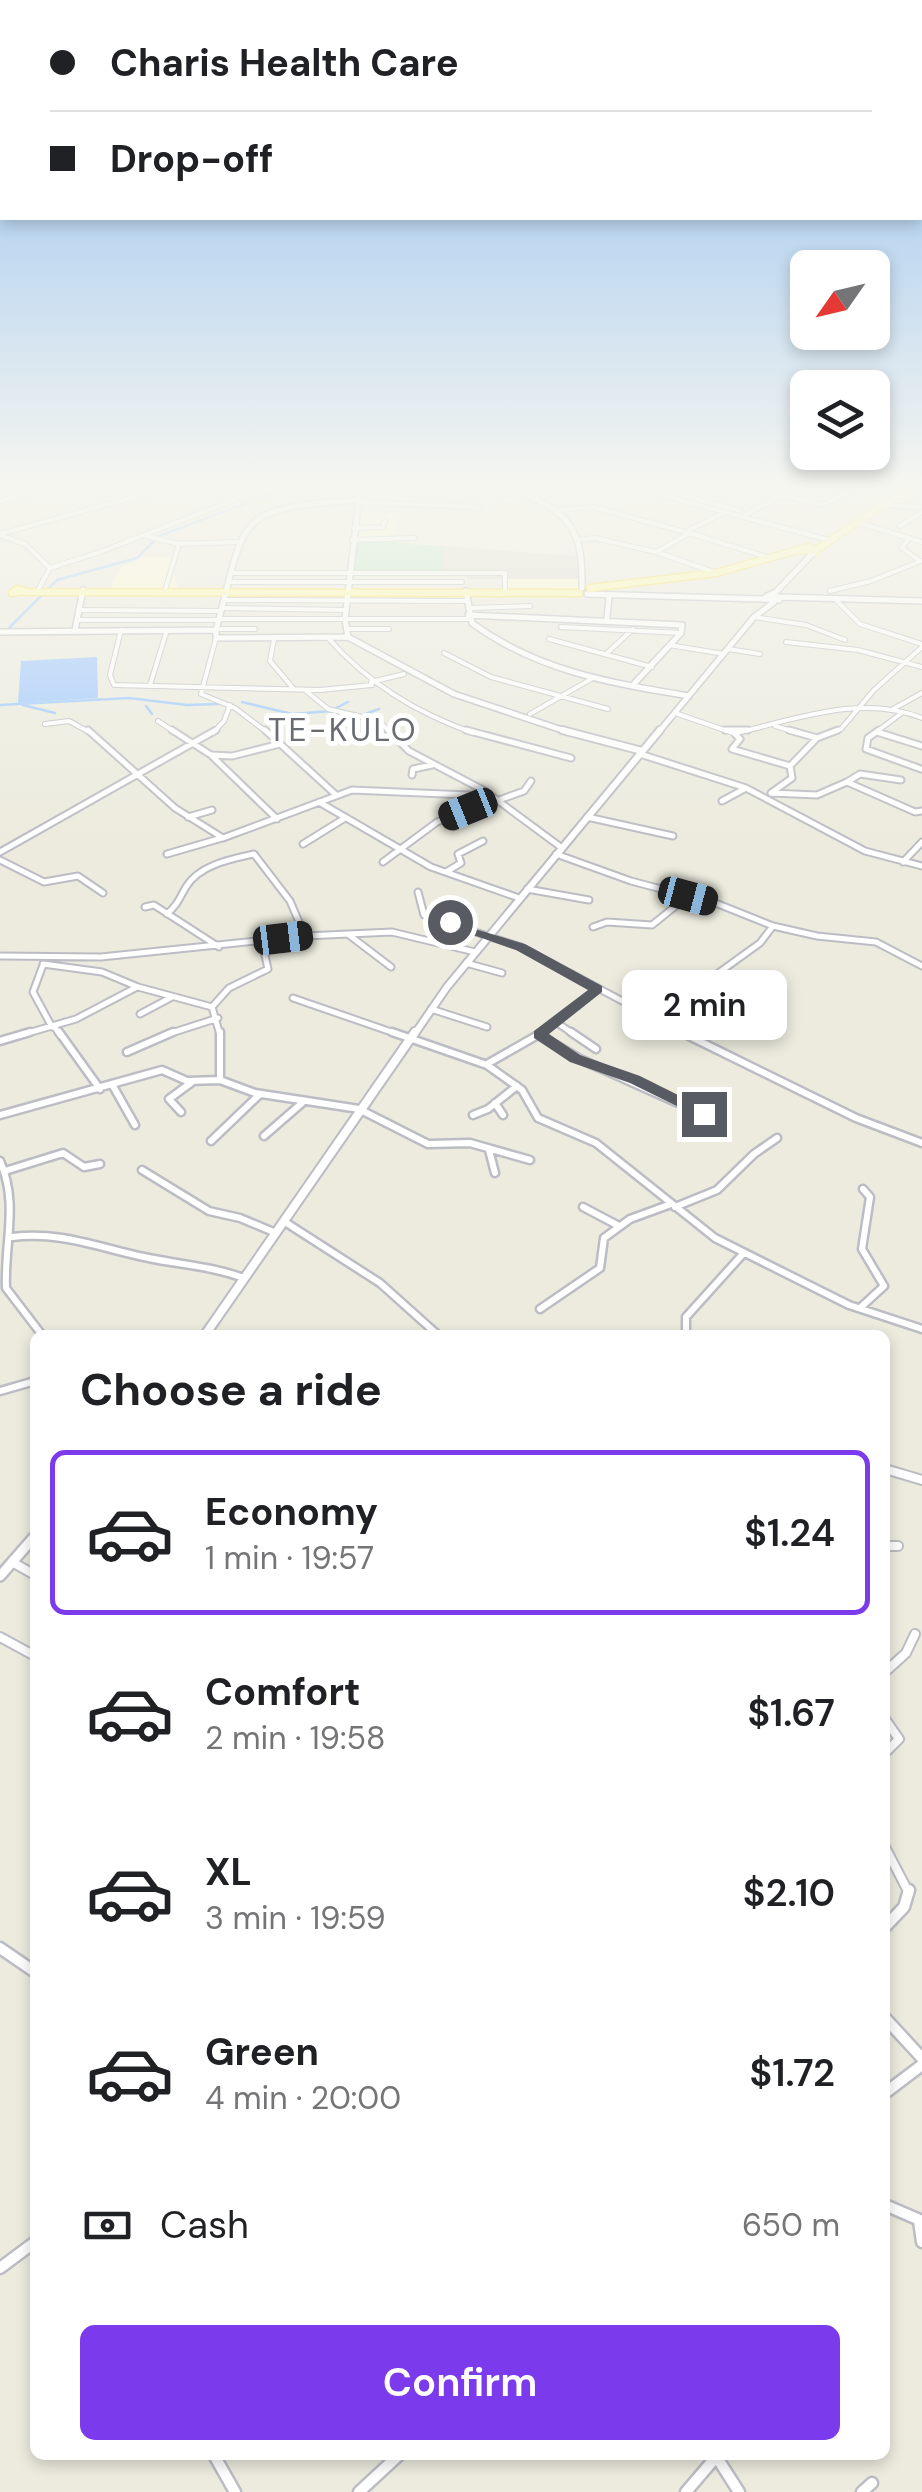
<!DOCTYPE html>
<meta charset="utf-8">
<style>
:root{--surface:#fff;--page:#f6f6f6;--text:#202124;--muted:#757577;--line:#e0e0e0;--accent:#7c3aed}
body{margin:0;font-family:"DM Sans",sans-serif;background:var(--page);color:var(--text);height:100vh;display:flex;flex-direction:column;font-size:38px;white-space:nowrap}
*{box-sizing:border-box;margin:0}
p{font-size:32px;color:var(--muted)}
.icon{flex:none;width:55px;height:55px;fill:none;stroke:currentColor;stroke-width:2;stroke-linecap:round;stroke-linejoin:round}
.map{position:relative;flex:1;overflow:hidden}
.sheet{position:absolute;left:30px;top:1330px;width:860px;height:1130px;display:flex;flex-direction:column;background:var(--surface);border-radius:15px;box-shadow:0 5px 15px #0003}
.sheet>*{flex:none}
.hud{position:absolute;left:0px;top:0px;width:922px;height:220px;box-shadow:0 5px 15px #0003;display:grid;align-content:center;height:220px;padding:0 50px;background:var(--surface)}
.needle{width:65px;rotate:236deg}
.tools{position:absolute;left:790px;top:250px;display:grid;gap:20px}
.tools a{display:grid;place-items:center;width:100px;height:100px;border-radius:15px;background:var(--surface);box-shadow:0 5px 15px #0003;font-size:50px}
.end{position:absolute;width:45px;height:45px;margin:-22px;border:12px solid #585b61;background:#fff;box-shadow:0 0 0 5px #fff}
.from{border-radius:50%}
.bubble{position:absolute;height:70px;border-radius:15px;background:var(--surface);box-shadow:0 5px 15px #0003;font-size:32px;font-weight:600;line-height:70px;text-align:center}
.car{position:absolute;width:30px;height:60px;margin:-30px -15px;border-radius:12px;box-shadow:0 0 8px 2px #0007;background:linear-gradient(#222 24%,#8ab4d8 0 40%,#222 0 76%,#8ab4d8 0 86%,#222 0)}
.hud b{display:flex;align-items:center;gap:35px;height:95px;font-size:38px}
.hud b+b{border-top:2px solid var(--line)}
.hud i{width:25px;height:25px;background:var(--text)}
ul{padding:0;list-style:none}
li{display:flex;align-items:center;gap:30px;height:165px;margin:0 20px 15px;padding:0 30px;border:5px solid transparent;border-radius:15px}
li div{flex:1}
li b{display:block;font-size:38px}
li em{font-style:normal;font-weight:600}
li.on{border-color:var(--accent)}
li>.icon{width:90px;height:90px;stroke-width:1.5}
h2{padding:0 50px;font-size:45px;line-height:120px}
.pay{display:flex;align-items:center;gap:25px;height:110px;padding:0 50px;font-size:38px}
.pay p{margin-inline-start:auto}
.action{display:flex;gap:20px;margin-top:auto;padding:20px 50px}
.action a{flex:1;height:115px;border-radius:15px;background:var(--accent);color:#fff;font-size:40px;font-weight:600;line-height:115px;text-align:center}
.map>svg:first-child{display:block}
.commercial{fill:#fffad0}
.education{fill:#dcdacd}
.green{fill:#b8e6be}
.water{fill:#9bc7ff}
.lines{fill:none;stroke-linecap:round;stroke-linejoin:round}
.stream{stroke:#9bc7ff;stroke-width:2.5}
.minor-far4-casing{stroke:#bcbdc4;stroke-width:6}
.minor-far3-casing{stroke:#bcbdc4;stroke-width:9}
.minor-far2-casing{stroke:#bcbdc4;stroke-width:11}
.minor-far1-casing{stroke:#bcbdc4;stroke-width:12}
.minor-casing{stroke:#bcbdc4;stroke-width:15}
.tertiary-far3-casing{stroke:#bcbdc4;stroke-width:8}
.tertiary-far2-casing{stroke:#bcbdc4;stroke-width:10}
.tertiary-far1-casing{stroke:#bcbdc4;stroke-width:12}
.tertiary-casing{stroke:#bcbdc4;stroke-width:14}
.secondary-casing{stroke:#bcbec6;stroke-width:8}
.primary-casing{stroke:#fadf4a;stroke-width:9}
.minor-far4{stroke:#fff;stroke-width:4}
.minor-far3{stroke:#fff;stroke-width:5}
.minor-far2{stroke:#fff;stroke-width:6}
.minor-far1{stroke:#fff;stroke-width:8}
.minor{stroke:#fff;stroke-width:10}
.tertiary-far3{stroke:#fff;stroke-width:5}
.tertiary-far2{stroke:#fff;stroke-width:6}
.tertiary-far1{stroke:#fff;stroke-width:8}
.tertiary{stroke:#fff;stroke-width:9}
.secondary{stroke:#fff;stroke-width:5}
.primary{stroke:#fffca0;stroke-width:6}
.route{fill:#585b61}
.labels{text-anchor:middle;stroke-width:10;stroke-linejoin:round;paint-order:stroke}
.far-quarter-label{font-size:32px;letter-spacing:2.5px;fill:#696c73;stroke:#fff}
</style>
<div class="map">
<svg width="922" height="2492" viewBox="0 0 922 2492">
<rect width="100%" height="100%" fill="#ecebde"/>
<path class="commercial" d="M359 513 399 514 395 538 398 542 579 556V589L506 591 504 575 353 571Z
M144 557 176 558 173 567 178 589H110L120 568Z"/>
<path class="education" d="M445 546 579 556V579H467L465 571 442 570Z"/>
<path class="green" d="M395 539 398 543 445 546 442 572 354 571 356 540Z"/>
<path class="water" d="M97 657 98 698 18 703 21 661Z"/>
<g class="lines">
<path class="stream" d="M159 536 279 491
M7 630 57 580 137 558 155 540
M242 702 292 714 332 711
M0 705 129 698 187 705 218 704
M23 705 55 713
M146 706 152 714
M334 709 348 702
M365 714 379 709"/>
<defs>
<path id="minor-far4" d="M646 491 829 540
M667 491 741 511
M765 491 823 505 850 491
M0 501 37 491
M359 502 480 507
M505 502 524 493
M882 505 922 507
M560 510 593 507 685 532 726 512
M743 516 789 491
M856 522 922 542
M900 526 922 512
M354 528 383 527 385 521
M686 532 770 558
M0 534 156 491
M688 534 656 552 714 572
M2 536 25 544 50 568
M146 536 179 544 165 590
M352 540 414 538
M578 540 595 538 656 552
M907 541 902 548 920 561
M179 544 238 542
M230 573H505V591
M228 582H462
M38 590 50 568 103 551 257 491
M830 591 871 581 921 561
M834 598 860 624 922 644
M224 600 467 601
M222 608 346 610
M468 608 530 606
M78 610 221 611
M754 617 806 625 845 640
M220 619H469
M77 620H219
M561 627 681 633
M217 629H255
M346 629H389
M121 630 110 675 114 685 320 690 372 685
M216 638 201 694 235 708 268 733
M328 638C369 684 415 712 473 733
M274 639 270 661 293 688
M549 639 652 667
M786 642 858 650 922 667
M669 645 724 654
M728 649 760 654
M444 653 491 677 608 709
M606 654 633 629
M371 682 404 674
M150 685 167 630
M305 690 328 709 379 721 391 733
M893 709 922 693
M675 713 733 733
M530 714 593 678
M158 721 176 733
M45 724 69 721 91 733
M775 726 798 733
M213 733 224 721 230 705
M736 733C797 719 861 694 922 718
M831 733 841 729 874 690 922 647
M875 733 903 712"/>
<path id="minor-far3" d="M88 730 175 808 223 838 352 790 491 796
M172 730 211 755 277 819
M265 730 335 794
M388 730 409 751 485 791 562 848
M466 730 571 758
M725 730H748
M879 730 868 738 866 749 921 769
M877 732 922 746
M735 734 740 739 732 749 790 766 817 738 789 730
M817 738 838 730
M640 754 746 788 865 851 922 866
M212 755 232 756 280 744
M412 775 413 769 432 765
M847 782 860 774 901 780
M771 793 817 795 847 782 915 812 922 811
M771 793 792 778 790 766
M499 800 524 791 531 781
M722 801 746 788
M319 802 431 867 519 898
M188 817 212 810
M587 817 673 836
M303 844 345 818
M0 852 216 730
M167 854 222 838
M556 854 631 881 718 904 773 926 817 936 876 942 922 966
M0 860 44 882 78 876 103 893
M383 862 437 822 495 799
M903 862 922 842
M446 872 461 863 458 854 483 841
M527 889 589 900
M418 892 424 915 521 947 686 1035
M145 907 154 905 219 947
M167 914C178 904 179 899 186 887 199 865 231 859 254 854L290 901 305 936
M593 927 607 922 652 925 688 896
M446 934 456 924
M349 935 391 967
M0 956 101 957 305 936 392 932 475 952
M466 963 502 973
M43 964 102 972 138 987 212 1007 220 1035
M43 965 33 992 52 1027
M293 998 400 1035
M212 1007 229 988 268 969 262 942
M431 1009 487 1027
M140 1014 172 997
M556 1022 575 1035
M662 1023 717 974 760 943 773 926
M54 1026 60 1035
M21 1035 76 1019 137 987
M165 1035 218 1018
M540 1035 597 989"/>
<path id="minor-far2" d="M59 1032 100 1089
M220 1032V1080
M392 1032 487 1065 522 1090 538 1118 596 1143 715 1238 849 1305 922 1329
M571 1032 596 1049
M681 1032 856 1118 922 1143
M539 1035 580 1059 709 1117
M0 1041 30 1032
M127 1052 173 1032
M487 1064 543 1032
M113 1086 135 1125
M495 1103 503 1115
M181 1112 169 1099 192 1082
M0 1115 162 1070 187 1081 220 1080 255 1093 359 1109 428 1144 470 1143 530 1160
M473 1115 488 1109 517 1086
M264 1136 302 1103
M211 1141 259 1095
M489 1150 495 1173
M0 1161C19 1204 4 1243 6 1288L42 1335
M142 1170 209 1211 240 1218 276 1233
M5 1171 63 1153 84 1167 100 1164
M583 1207 619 1226
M675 1207 717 1190 754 1154 777 1138
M285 1222 380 1283 438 1335
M12 1237C60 1231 97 1247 144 1257 180 1265 207 1265 244 1278
M860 1308 884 1286 862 1249 870 1197 863 1189
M540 1309 600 1268 604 1238 630 1219 671 1204
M686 1335V1317L742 1255
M0 1391 35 1381"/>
<path id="minor-far1" d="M885 1469 922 1480
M885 1546H898
M12 1562 35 1575
M0 1637 35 1656
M885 1672 906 1653 915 1634
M885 1719 899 1739 885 1753
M885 1847 909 1893"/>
<path id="minor" d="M885 1927 904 1907 909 1890
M0 1948 35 1972
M885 2018 922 2058
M885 2093 922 2065
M885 2205 922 2221
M919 2221 922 2242
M0 2268 35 2242
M214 2455 235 2492
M716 2456 739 2492
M359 2492 399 2455
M686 2492 716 2457
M862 2492 872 2483"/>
<path id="tertiary-far3" d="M518 491C571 513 583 530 582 588
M466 591 472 623C537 671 611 683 689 696
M767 596 776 592 814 552
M468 615 682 625 681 633 632 686
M607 618 609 596
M75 630 83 590
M216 630V638L348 637
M0 632 216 630C247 518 230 508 359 500
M348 637 454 694 571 733
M348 637 345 619 360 491
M658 733 754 617 774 602"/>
<path id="tertiary-far2" d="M562 730 642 751
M414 1035 447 987 660 730"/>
<path id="tertiary-far1" d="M205 1335 415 1032"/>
<path id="tertiary" d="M0 1576 35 1536"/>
<path id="secondary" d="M587 594 762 599
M770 596 779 597V600L762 599Z
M779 597 922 601"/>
<path id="primary" d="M809 547 816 551 801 550Z
M816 550 903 491
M590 588 716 573 801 549
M17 589 25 591 12 593Z
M25 592 579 593"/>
</defs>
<use href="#minor-far4" class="minor-far4-casing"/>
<use href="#minor-far3" class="minor-far3-casing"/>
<use href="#minor-far2" class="minor-far2-casing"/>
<use href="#minor-far1" class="minor-far1-casing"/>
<use href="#minor" class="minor-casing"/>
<use href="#tertiary-far3" class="tertiary-far3-casing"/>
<use href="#tertiary-far2" class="tertiary-far2-casing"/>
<use href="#tertiary-far1" class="tertiary-far1-casing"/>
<use href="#tertiary" class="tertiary-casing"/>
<use href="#secondary" class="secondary-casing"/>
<use href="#primary" class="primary-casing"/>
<use href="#minor-far4" class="minor-far4"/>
<use href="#minor-far3" class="minor-far3"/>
<use href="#minor-far2" class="minor-far2"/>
<use href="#minor-far1" class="minor-far1"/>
<use href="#minor" class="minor"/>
<use href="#tertiary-far3" class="tertiary-far3"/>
<use href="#tertiary-far2" class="tertiary-far2"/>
<use href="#tertiary-far1" class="tertiary-far1"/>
<use href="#tertiary" class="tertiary"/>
<use href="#secondary" class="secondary"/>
<use href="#primary" class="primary"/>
</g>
<linearGradient id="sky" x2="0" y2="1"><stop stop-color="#89bcf1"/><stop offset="0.58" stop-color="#f6f6f0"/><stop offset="1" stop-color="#f6f6f0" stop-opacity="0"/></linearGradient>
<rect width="922" height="840" fill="url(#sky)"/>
<path class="route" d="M445 920 525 944 602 986V992L549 1034 580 1055 640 1076 710 1111V1117H699L630 1083 570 1062 534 1038V1031L588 990 516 950 445 925Z"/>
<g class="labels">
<g class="far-quarter-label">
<text x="343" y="741">TE-KULO</text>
</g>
</g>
</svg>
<div class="tools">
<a><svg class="needle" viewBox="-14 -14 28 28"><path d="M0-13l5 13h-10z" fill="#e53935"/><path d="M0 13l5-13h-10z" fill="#757577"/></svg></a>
<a><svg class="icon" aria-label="layers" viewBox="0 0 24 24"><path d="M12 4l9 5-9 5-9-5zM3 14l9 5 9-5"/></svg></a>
</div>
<i class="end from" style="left:450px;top:922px"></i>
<i class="end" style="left:704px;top:1114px"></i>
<div class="bubble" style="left:622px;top:970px;width:165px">2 min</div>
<i class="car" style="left:468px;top:809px;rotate:248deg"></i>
<i class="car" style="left:688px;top:896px;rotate:105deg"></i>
<i class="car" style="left:283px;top:938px;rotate:83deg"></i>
<div class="hud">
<b><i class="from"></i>Charis Health Care</b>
<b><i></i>Drop-off</b>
</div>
<section class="sheet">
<h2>Choose a ride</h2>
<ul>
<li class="on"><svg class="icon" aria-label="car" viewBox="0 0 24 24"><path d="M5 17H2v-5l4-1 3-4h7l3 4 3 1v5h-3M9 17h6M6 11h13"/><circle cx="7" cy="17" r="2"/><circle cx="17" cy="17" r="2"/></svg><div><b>Economy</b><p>1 min · 19:57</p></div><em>$1.24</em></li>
<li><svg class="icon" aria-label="car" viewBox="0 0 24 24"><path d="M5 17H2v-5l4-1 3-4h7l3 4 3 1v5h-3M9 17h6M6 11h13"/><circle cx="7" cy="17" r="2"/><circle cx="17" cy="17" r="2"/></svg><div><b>Comfort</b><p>2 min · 19:58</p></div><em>$1.67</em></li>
<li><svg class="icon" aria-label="car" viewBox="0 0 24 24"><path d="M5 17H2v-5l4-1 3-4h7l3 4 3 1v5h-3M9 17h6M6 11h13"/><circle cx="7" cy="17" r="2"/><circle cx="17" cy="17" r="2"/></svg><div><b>XL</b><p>3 min · 19:59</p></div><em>$2.10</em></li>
<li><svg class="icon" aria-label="car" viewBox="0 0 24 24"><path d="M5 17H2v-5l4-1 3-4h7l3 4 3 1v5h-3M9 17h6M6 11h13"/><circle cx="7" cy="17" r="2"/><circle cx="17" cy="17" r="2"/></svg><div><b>Green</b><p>4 min · 20:00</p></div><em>$1.72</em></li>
</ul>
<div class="pay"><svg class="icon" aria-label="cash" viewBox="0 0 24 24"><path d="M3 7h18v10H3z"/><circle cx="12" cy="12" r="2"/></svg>Cash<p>650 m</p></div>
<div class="action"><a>Confirm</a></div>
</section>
</div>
